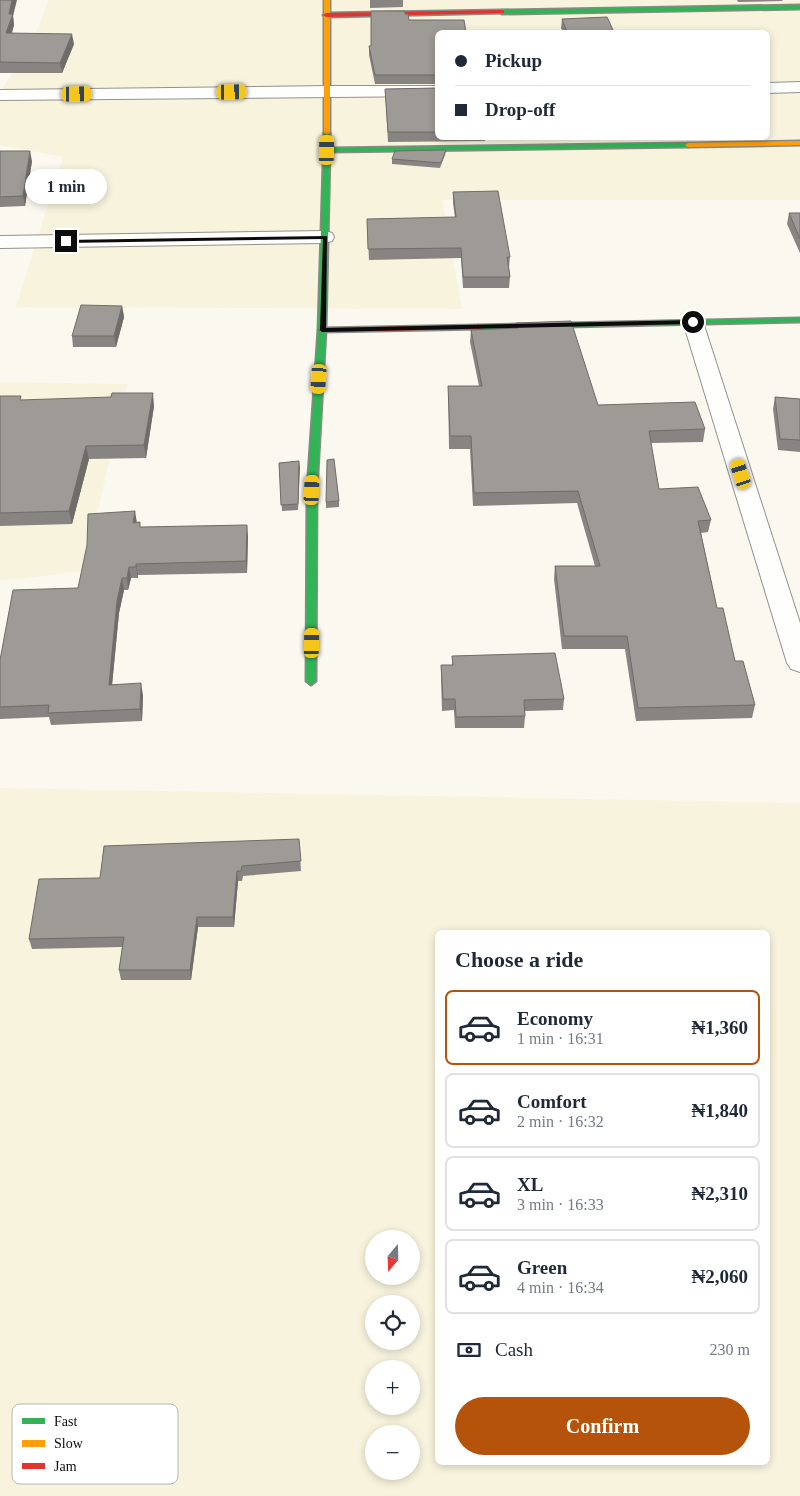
<!DOCTYPE html>
<meta charset="utf-8">
<style>
:root{--surface:#fff;--page:#f2f2f3;--text:#1f2937;--muted:#747a83;--line:#e0e1e3;--accent:#b45309}
body{margin:0;font-family:"Times New Roman",serif;background:var(--page);color:var(--text);height:100vh;display:flex;flex-direction:column;font-size:19px;white-space:nowrap}
*{box-sizing:border-box;margin:0}
p{font-size:16px;color:var(--muted)}
.icon{flex:none;width:28px;height:28px;fill:none;stroke:currentColor;stroke-width:2;stroke-linecap:round;stroke-linejoin:round}
.map{position:relative;flex:1;overflow:hidden}
.details{position:absolute;left:435px;top:930px;width:335px;height:535px;display:flex;flex-direction:column;background:var(--surface);border-radius:8px;box-shadow:0 2px 8px #0003}
.details>*{flex:none}
.guide{position:absolute;left:435px;top:30px;width:335px;height:110px;border-radius:8px;box-shadow:0 2px 8px #0003;display:grid;align-content:center;height:110px;padding:0 20px;background:var(--surface)}
.needle{width:32px;rotate:199deg}
.controls{position:absolute;left:365px;top:1230px;display:grid;gap:10px}
.controls a{display:grid;place-items:center;width:55px;height:55px;border-radius:50%;background:var(--surface);box-shadow:0 2px 8px #0003;font-size:25px}
.end{position:absolute;width:22px;height:22px;margin:-11px;border:6px solid #0c0c0c;background:#fff;box-shadow:0 0 0 2px #fff}
.from{border-radius:50%}
.bubble{position:absolute;height:35px;border-radius:18px;background:var(--surface);box-shadow:0 2px 8px #0003;font-size:16px;font-weight:600;line-height:35px;text-align:center}
.car{position:absolute;width:15px;height:30px;margin:-15px -8px;border-radius:6px;box-shadow:0 0 4px 1px #0007;background:linear-gradient(#f5c518 24%,#345 0 40%,#f5c518 0 76%,#345 0 86%,#f5c518 0)}
.guide b{display:flex;align-items:center;gap:18px;height:48px;font-size:19px}
.guide b+b{border-top:1px solid var(--line)}
.guide i{width:12px;height:12px;background:var(--text)}
ul{padding:0;list-style:none}
li{display:flex;align-items:center;gap:15px;height:75px;margin:0 10px 8px;padding:0 10px;border:2px solid var(--line);border-radius:8px}
li div{flex:1}
li b{display:block;font-size:19px}
li em{font-style:normal;font-weight:600}
li.selected{border-color:var(--accent)}
li>.icon{width:45px;height:45px;stroke-width:1.5}
h2{padding:0 20px;font-size:22px;line-height:60px}
.pay{display:flex;align-items:center;gap:12px;height:55px;padding:0 20px;font-size:19px}
.pay p{margin-inline-start:auto}
.cta{display:flex;gap:10px;margin-top:auto;padding:10px 20px}
.cta a{flex:1;height:58px;border-radius:30px;background:var(--accent);color:#fff;font-size:20px;font-weight:600;line-height:58px;text-align:center}
.map>svg:first-child{display:block}
.farmland{fill:#f7f3dd;fill-rule:evenodd}
.lines{fill:none;stroke-linecap:round;stroke-linejoin:round}
.street-casing{stroke:#94928f;stroke-width:2}
.fast-casing{stroke:#8a8985;stroke-width:3}
.slow-casing{stroke:#8a8985;stroke-width:3}
.jam-casing{stroke:#8a8985;stroke-width:3}
.street{fill:#fefefd;fill-rule:evenodd}
.fast{fill:#30b455;fill-rule:evenodd}
.slow{fill:#ff9f0a;fill-rule:evenodd}
.jam{fill:#e5322d;fill-rule:evenodd}
.wall{fill:#888481}
.shaded-wall{fill:#6f6c69}
.building{fill:#9e9a96;stroke:#6f6c69}
.route{fill:#0c0c0c}
.key{fill:#fff;stroke:#b6b6b6;stroke-width:1}
.key-label{font-size:14px;fill:#0c0c0c}
</style>
<div class="map">
<svg width="800" height="1496" viewBox="0 0 800 1496">
<rect width="100%" height="100%" fill="#fbf8f0"/>
<path class="farmland" d="M49 0H800V200H442L462 309 16 307 63 157 0 145V92L31 44ZM438 32H768V138H438Z
M0 382 127 384 84 571 0 581Z
M0 788 800 803V1496H0ZM438 932H768V1462H438ZM374 1239H411V1276H374ZM374 1304H411V1341H374ZM374 1369H411V1406H374ZM374 1434H411V1471H374Z"/>
<g class="lines">
<defs>
<path id="street" d="M800 82V92L768 93V83Z
M328 86H438V96L0 100V90Z
M325 231 332 233 334 237 332 241 325 243 0 248V236Z
M693 316 700 318 703 322 800 623V672L791 669 787 663 683 322 686 318Z"/>
<path id="fast" d="M800 5V9L502 14 499 12 502 10Z
M327 131 330 133V148L688 143 691 145 688 147 330 152 326 330 317 490 316 681 311 685 306 681 307 490 318 330 324 133Z
M800 318V322L478 329 474 327 478 325Z"/>
<path id="slow" d="M324 0H330V133L327 135 324 133Z
M800 141V145L688 147 685 145 688 143Z"/>
<path id="jam" d="M502 10 504 11V13L326 17 323 15 326 13Z
M478 325 482 327 481 329 322 332 318 330 322 328Z"/>
</defs>
<use href="#street" class="street-casing"/>
<use href="#fast" class="fast-casing"/>
<use href="#slow" class="slow-casing"/>
<use href="#jam" class="jam-casing"/>
<use href="#street" class="street"/>
<use href="#fast" class="fast"/>
<use href="#slow" class="slow"/>
<use href="#jam" class="jam"/>
</g>
<path class="wall" d="M0 0 13 16 14 25 12 33 74 44 62 73H0Z
M370 0H403V7L370 8Z
M737 0H783L782 1 738 2Z
M405 14 409 20 438 32V84H375L369 55V46H371Z
M562 19 614 32H563L561 28Z
M438 88V138H485V141L388 142 385 89Z
M446 150 445 155 440 168 392 164V159Z
M0 151 32 161 25 206 0 207Z
M453 192 510 257 509 267 510 277 509 288H463L461 258 369 260 367 219 455 218 453 203Z
M789 213H800V253L787 224Z
M122 306 124 317 116 347H73L72 336Z
M516 323 598 405 705 429 703 442 651 443 659 489 711 520 708 532 701 533 717 608 735 661 755 705 752 718 636 721 625 649H562L554 579 555 566H595L577 503 473 506 470 449H449L448 386H479L470 342 471 330 516 328Z
M0 396 22 400 154 406 146 458 89 459 72 524 0 526Z
M775 397 800 399V452L778 450 773 409Z
M299 461 298 510 282 511 279 463Z
M339 501V507L326 508V502Z
M137 522H140V527L248 536 247 573 138 575V578H131L128 590H124L119 613 112 684 143 695 142 721 51 725 49 717 0 719V660L78 588Z
M452 656 564 699 563 710 525 711V716L524 728H455L454 710 442 711 441 677V665H452Z
M299 839 301 871 243 876 242 881H238L234 927H198L191 980H121L119 970 122 947 32 949 29 939 100 878Z"/>
<path class="shaded-wall" d="M12 0H17L13 16 14 25 8 44 6 33 9 14Z
M72 34 74 44 62 73 60 63Z
M30 151 32 161 25 206 23 196Z
M122 306 124 317 116 347 114 336Z
M153 393 154 406 146 458 144 445Z
M86 446 89 459 72 524 69 511Z
M299 461 300 467 298 510V504Z
M135 511 137 523H133Z
M247 525 248 536 247 573 246 561Z
M136 564 138 575V578L136 567Z
M129 567 131 578 128 590 127 578Z
M122 578 124 590 119 613 111 696 109 685 117 601Z
M141 683 143 695 142 721 140 709Z
M237 871 238 881 234 927 233 917Z
M197 917 198 927 191 980 190 970Z"/>
<path class="building" d="M0 0H12L9 14H13L6 33 72 34 60 63 0 62Z
M371 11H405V14H408L409 20H464L466 32H438V75H375L369 46H371Z
M607 17 614 32H567L562 19Z
M438 88V132H388L385 89Z
M446 150 441 163 392 159 395 151Z
M0 151H30L23 196 0 197Z
M498 191 510 257H507L510 277H463L461 248 368 249 367 219 456 217 453 192Z
M789 213H800V239Z
M81 305 122 306 114 336H72Z
M571 321 598 405 695 402 705 429 649 431 659 489 698 487 711 520 698 521 717 608H723L735 661H743L755 705 638 708 627 636H564L555 566H600L578 491 474 493 471 436H450L448 386H482L471 330 518 328 516 323Z
M112 393H153L144 445 86 446 69 511 0 513V396H21L20 400 111 397Z
M775 397 800 399V440L780 439Z
M334 459 339 501 326 502 327 460Z
M299 461 298 504 281 505 279 463Z
M135 511 133 523 140 522V527L247 525 246 561 136 564V567H129L127 578H122L117 601 109 685 141 683 140 709 48 713 49 705 0 707V660L13 590 78 588 87 545 88 514Z
M555 653 564 699 524 700 525 716 456 717 455 699H443L441 665H453L452 656Z
M299 839 301 861 242 866 241 871H237L233 917H197L190 970H119L124 937 29 939 39 879 100 878 104 846Z"/>
<path class="route" d="M327 236 326 328 693 320 696 322 693 324 322 332 320 330 323 239 66 243 64 241 66 240Z"/>
<rect x="12" y="1404" width="166" height="80" rx="8" class="key"/>
<rect x="22" y="1418" width="23" height="6" fill="#30b455"/>
<rect x="22" y="1440" width="23" height="7" fill="#ff9f0a"/>
<rect x="22" y="1463" width="23" height="6" fill="#e5322d"/>
<g class="key-label">
<text x="54" y="1426">Fast</text>
<text x="54" y="1448">Slow</text>
<text x="54" y="1471">Jam</text>
</g>
</svg>
<div class="controls">
<a><svg class="needle" viewBox="-14 -14 28 28"><path d="M0-13l5 13h-10z" fill="#e53935"/><path d="M0 13l5-13h-10z" fill="#747a83"/></svg></a>
<a><svg class="icon" aria-label="locate" viewBox="0 0 24 24"><circle cx="12" cy="12" r="6"/><path d="M12 2v4M12 18v4M2 12h4M18 12h4"/></svg></a>
<a>+</a>
<a>−</a>
</div>
<i class="end from" style="left:693px;top:322px"></i>
<i class="end" style="left:66px;top:241px"></i>
<div class="bubble" style="left:25px;top:169px;width:82px">1 min</div>
<i class="car" style="left:232px;top:92px;rotate:89deg"></i>
<i class="car" style="left:77px;top:94px;rotate:89deg"></i>
<i class="car" style="left:327px;top:150px;rotate:1deg"></i>
<i class="car" style="left:319px;top:379px;rotate:184deg"></i>
<i class="car" style="left:741px;top:474px;rotate:342deg"></i>
<i class="car" style="left:312px;top:490px;rotate:3deg"></i>
<i class="car" style="left:312px;top:643px;rotate:1deg"></i>
<div class="guide">
<b><i class="from"></i>Pickup</b>
<b><i></i>Drop-off</b>
</div>
<section class="details">
<h2>Choose a ride</h2>
<ul>
<li class="selected"><svg class="icon" aria-label="car" viewBox="0 0 24 24"><path d="M5 17H2v-5l4-1 3-4h7l3 4 3 1v5h-3M9 17h6M6 11h13"/><circle cx="7" cy="17" r="2"/><circle cx="17" cy="17" r="2"/></svg><div><b>Economy</b><p>1 min · 16:31</p></div><em>₦1,360</em></li>
<li><svg class="icon" aria-label="car" viewBox="0 0 24 24"><path d="M5 17H2v-5l4-1 3-4h7l3 4 3 1v5h-3M9 17h6M6 11h13"/><circle cx="7" cy="17" r="2"/><circle cx="17" cy="17" r="2"/></svg><div><b>Comfort</b><p>2 min · 16:32</p></div><em>₦1,840</em></li>
<li><svg class="icon" aria-label="car" viewBox="0 0 24 24"><path d="M5 17H2v-5l4-1 3-4h7l3 4 3 1v5h-3M9 17h6M6 11h13"/><circle cx="7" cy="17" r="2"/><circle cx="17" cy="17" r="2"/></svg><div><b>XL</b><p>3 min · 16:33</p></div><em>₦2,310</em></li>
<li><svg class="icon" aria-label="car" viewBox="0 0 24 24"><path d="M5 17H2v-5l4-1 3-4h7l3 4 3 1v5h-3M9 17h6M6 11h13"/><circle cx="7" cy="17" r="2"/><circle cx="17" cy="17" r="2"/></svg><div><b>Green</b><p>4 min · 16:34</p></div><em>₦2,060</em></li>
</ul>
<div class="pay"><svg class="icon" aria-label="cash" viewBox="0 0 24 24"><path d="M3 7h18v10H3z"/><circle cx="12" cy="12" r="2"/></svg>Cash<p>230 m</p></div>
<div class="cta"><a>Confirm</a></div>
</section>
</div>
